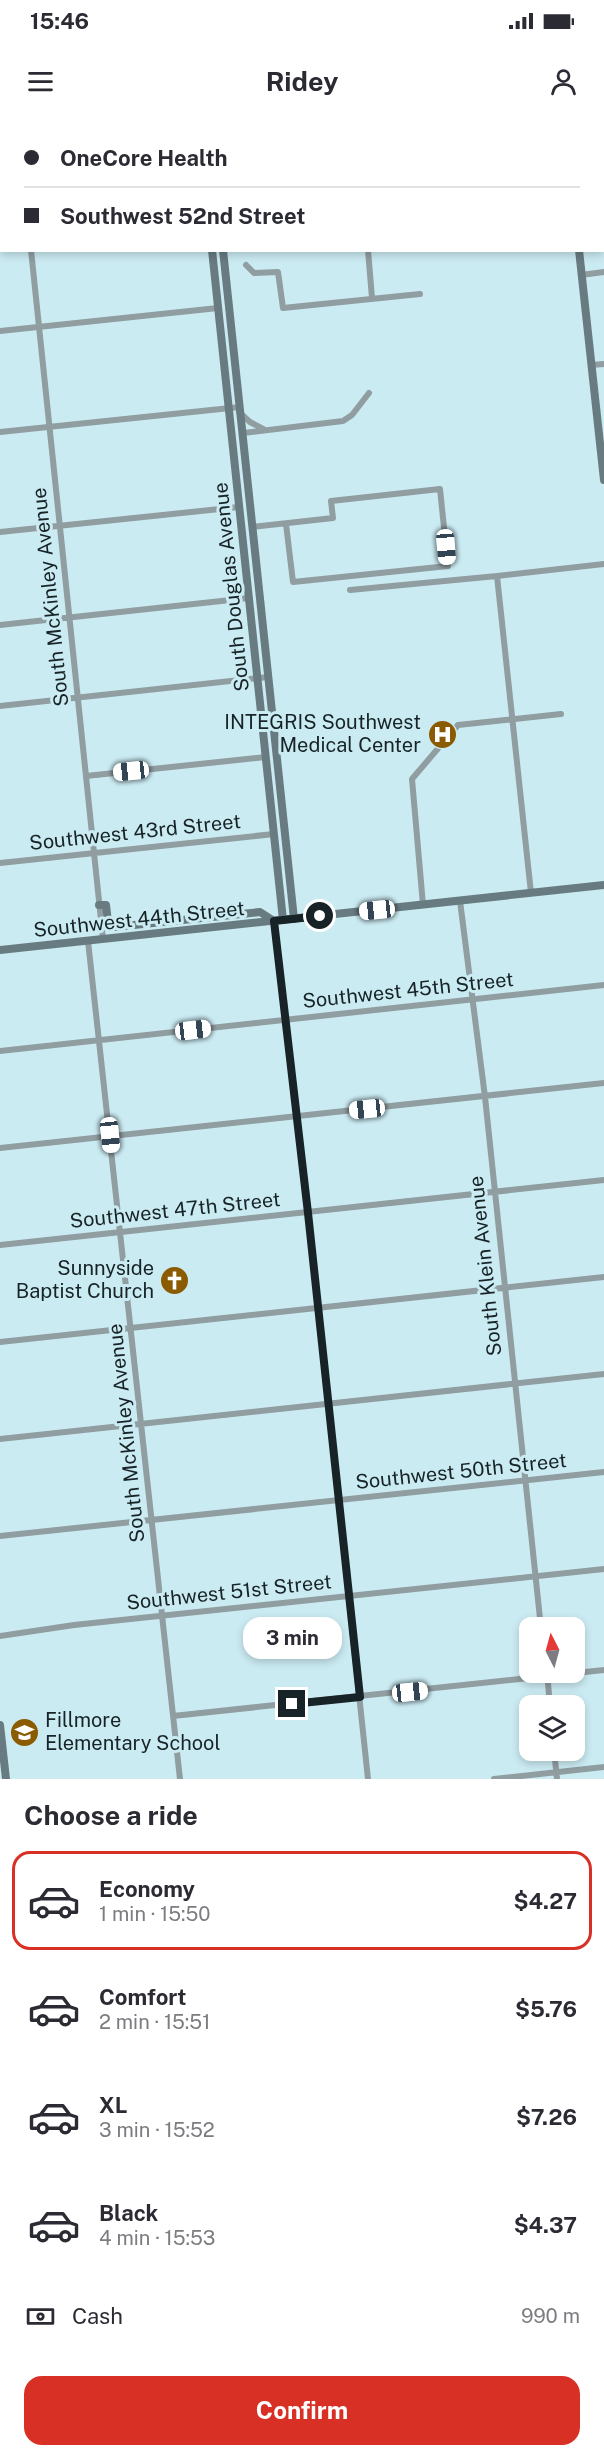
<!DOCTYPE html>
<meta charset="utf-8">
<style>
:root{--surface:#fff;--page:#f7f7f7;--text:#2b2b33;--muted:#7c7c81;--line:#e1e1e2;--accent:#d93025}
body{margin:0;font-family:"Public Sans",sans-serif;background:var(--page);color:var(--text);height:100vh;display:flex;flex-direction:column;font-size:22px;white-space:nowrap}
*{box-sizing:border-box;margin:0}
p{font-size:20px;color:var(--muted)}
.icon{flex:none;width:33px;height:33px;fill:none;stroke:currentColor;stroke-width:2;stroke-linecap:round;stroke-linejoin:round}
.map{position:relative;height:1659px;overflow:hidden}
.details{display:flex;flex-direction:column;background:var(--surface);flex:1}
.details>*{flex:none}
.banner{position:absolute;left:0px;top:0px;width:604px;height:132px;box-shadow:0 3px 9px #0003;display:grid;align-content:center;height:132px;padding:0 24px;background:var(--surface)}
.needle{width:39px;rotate:354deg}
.buttons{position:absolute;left:519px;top:1497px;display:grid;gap:12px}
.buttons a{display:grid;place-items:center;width:66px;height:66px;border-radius:12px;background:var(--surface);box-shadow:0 3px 9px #0003;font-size:30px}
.end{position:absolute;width:27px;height:27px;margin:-14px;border:8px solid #172326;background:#fff;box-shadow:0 0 0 3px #fff}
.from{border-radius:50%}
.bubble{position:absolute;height:42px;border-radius:18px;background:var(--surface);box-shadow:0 3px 9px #0003;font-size:20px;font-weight:700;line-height:42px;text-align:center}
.car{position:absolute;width:18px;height:36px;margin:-18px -9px;border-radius:8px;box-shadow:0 0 4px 2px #0007;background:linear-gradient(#fff 24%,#345 0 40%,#fff 0 76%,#345 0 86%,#fff 0)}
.banner b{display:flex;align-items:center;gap:21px;height:57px;font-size:22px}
.banner b+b{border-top:2px solid var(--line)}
.banner i{width:15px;height:15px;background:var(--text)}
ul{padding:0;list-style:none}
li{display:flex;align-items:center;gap:18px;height:99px;margin:0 12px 9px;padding:0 12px;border:3px solid transparent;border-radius:18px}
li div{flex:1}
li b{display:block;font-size:22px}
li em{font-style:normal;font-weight:700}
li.selected{border-color:var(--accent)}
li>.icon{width:54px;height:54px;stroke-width:1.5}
h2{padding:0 24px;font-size:27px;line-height:72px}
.pay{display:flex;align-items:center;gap:15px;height:66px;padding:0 24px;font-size:22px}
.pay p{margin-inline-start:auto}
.action{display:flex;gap:12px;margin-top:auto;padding:12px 24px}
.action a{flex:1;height:69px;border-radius:18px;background:var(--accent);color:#fff;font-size:24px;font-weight:700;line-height:69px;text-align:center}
.status{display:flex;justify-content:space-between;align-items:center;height:42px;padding:0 30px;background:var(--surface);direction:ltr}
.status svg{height:16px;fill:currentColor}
header{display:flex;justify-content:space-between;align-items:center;height:78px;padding:0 24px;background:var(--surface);font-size:27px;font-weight:700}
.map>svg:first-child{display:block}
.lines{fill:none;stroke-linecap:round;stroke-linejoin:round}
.street{stroke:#909da1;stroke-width:6}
.secondary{stroke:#687b81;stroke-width:8}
.route{stroke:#172326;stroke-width:8}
.labels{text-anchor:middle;stroke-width:6;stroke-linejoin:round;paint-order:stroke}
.street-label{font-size:20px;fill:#172326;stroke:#cbebf3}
.poi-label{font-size:20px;fill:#172326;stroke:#cbebf3;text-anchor:end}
</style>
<div class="status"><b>15:46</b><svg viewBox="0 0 49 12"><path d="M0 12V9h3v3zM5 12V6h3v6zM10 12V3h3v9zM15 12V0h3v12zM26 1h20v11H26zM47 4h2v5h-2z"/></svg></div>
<header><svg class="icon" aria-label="menu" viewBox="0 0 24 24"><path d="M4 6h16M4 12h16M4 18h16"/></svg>Ridey<svg class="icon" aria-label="person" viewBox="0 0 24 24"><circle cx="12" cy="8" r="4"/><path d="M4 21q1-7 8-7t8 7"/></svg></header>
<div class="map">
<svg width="604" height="1659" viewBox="0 0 604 1659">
<rect width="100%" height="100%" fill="#cbebf3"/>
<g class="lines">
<path class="street" d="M13 0V2
M182 0V2
M274 0V2
M365 0V2
M31 130 103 819
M368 130 372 178
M246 145 254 153 278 152 283 188 420 174
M581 155 604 152
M0 211 218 188
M591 245 604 244
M239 292 250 302 265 310
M0 312 240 287
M243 313 343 301 352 295 369 273
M252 407 333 398 331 381 440 369 448 446 293 462 286 404
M0 412 239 387
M350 470 497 456
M0 505 249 478
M0 586 268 557
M86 656 266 637
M0 743 274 714
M531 773 497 456 604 444
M460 781 485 977 541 1508
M423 785 412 659 458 605 561 594
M274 801 308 1093 368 1659
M88 821 180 1659
M0 931 604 865
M0 1028 604 963
M0 1125 604 1060
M0 1222 604 1157
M0 1319 604 1254
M0 1416 604 1352
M0 1516 74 1505 604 1449
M547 1552 550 1586
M173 1596 604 1550
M554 1630 557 1659
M494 1659 604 1647"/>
<path class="secondary" d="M565 0V2
M603 13H604
M603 27H604
M603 55H604
M0 87H2
M0 111H2
M212 130 283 800
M223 130 294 799
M579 130 604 360
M99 785H106L108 802 114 807 260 792 274 801
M0 830 604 765
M0 1605 6 1659"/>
</g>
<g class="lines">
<path class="route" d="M292 1584 360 1577 308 1093 274 801 320 796"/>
</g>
<defs>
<symbol id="hospital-disc" viewBox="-11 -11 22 22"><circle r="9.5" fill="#8b5b02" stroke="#cbebf3"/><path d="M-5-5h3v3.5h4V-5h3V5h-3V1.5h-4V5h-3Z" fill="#fff"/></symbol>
<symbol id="church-disc" viewBox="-11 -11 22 22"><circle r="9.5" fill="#8b5b02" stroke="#cbebf3"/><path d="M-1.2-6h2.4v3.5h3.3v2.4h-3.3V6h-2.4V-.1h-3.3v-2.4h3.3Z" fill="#fff"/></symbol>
<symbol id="school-disc" viewBox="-11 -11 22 22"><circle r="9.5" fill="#8b5b02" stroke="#cbebf3"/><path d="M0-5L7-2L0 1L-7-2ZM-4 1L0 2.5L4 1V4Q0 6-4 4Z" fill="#fff"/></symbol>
</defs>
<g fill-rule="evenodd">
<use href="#hospital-disc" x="426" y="598" width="33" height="33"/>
<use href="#church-disc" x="158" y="1144" width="33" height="33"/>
<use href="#school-disc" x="8" y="1596" width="33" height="33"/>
</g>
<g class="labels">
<g class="street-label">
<text transform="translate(231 467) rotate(-96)" y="7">South Douglas Avenue</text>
<text transform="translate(50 477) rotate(-96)" y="7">South McKinley Avenue</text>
<text transform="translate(135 712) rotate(-6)" y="7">Southwest 43rd Street</text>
<text transform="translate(139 799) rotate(-6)" y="7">Southwest 44th Street</text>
<text transform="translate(408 870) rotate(-6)" y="7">Southwest 45th Street</text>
<text transform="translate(175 1090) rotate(-6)" y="7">Southwest 47th Street</text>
<text transform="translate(485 1146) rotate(-96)" y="7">South Klein Avenue</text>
<text transform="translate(126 1313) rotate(-96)" y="7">South McKinley Avenue</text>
<text transform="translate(461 1351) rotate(-6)" y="7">Southwest 50th Street</text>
<text transform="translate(229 1472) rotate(-6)" y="7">Southwest 51st Street</text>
</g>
<g class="poi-label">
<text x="421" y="609">INTEGRIS Southwest<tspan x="421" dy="23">Medical Center</tspan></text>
<text x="154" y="1155">Sunnyside<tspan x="154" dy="23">Baptist Church</tspan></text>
<text x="45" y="1607" text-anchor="start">Fillmore<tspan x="45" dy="23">Elementary School</tspan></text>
</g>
</g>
</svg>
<div class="buttons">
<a><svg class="needle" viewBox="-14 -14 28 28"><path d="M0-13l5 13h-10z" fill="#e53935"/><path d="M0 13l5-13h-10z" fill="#7c7c81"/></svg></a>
<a><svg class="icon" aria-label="layers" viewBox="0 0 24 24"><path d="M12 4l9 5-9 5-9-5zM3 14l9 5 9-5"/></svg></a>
</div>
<i class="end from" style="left:320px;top:796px"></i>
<i class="end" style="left:292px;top:1584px"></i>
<div class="bubble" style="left:243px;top:1497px;width:99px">3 min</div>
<i class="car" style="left:446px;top:427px;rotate:175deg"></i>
<i class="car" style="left:131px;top:651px;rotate:264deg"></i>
<i class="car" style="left:377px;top:790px;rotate:264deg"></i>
<i class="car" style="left:193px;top:910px;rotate:83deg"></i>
<i class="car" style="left:367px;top:989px;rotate:264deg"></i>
<i class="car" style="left:110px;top:1015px;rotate:174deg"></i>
<i class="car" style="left:410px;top:1572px;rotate:84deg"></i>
<div class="banner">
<b><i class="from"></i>OneCore Health</b>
<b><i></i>Southwest 52nd Street</b>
</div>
</div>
<section class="details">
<h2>Choose a ride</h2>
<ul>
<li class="selected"><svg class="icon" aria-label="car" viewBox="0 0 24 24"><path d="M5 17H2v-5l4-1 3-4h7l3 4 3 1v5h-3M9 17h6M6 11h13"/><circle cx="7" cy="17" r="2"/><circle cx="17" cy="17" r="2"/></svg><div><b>Economy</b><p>1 min · 15:50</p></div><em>$4.27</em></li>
<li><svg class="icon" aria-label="car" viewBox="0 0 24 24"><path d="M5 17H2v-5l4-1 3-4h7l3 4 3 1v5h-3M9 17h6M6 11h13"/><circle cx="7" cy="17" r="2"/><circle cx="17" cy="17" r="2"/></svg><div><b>Comfort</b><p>2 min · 15:51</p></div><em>$5.76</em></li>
<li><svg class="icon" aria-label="car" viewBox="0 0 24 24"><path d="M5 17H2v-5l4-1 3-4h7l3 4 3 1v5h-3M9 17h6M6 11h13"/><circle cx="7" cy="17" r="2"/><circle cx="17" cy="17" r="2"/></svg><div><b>XL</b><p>3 min · 15:52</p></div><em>$7.26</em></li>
<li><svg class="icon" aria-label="car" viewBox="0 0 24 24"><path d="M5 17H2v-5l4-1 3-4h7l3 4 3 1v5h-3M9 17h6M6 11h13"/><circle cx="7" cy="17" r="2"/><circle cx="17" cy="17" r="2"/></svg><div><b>Black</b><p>4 min · 15:53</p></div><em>$4.37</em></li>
</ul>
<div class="pay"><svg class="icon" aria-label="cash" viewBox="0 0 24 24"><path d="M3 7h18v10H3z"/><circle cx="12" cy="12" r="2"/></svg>Cash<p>990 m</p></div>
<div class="action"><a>Confirm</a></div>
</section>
